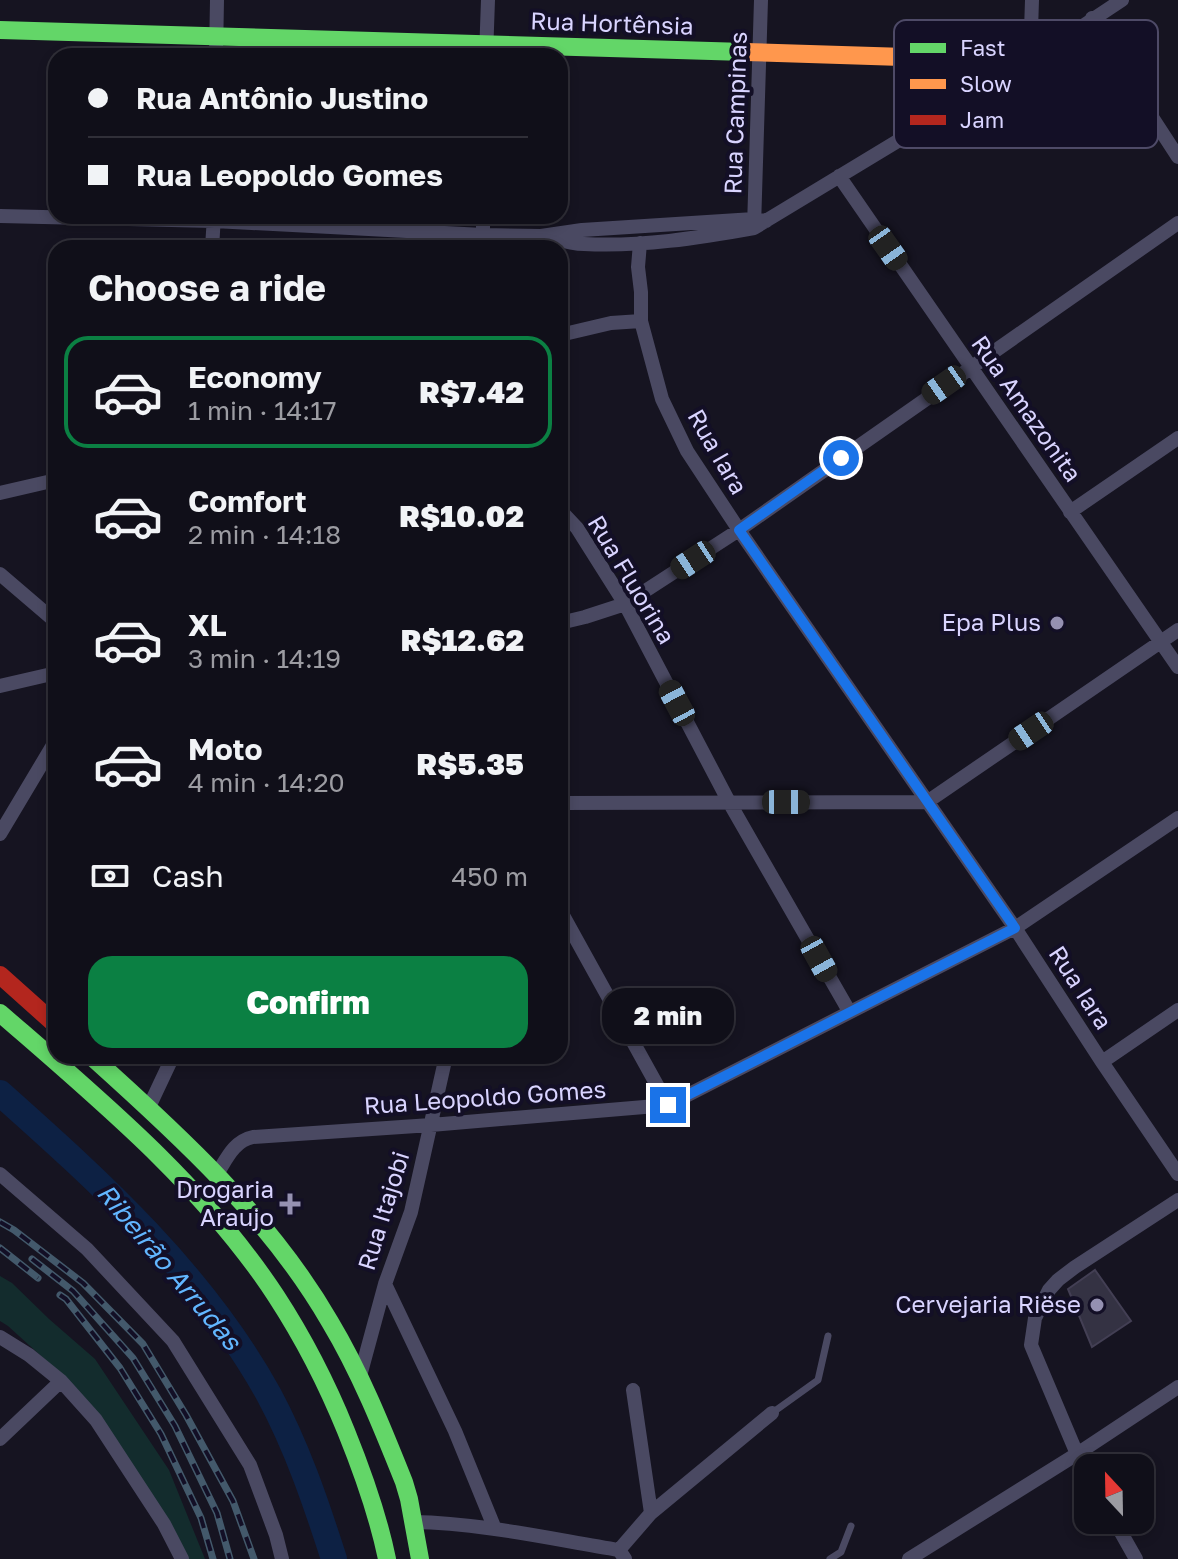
<!DOCTYPE html>
<meta charset="utf-8">
<style>
:root{--surface:#100f19;--page:#191822;--text:#f1f3f6;--muted:#9c9ca2;--line:#302f38;--accent:#0b8043}
body{margin:0;font-family:"Golos Text",sans-serif;background:var(--page);color:var(--text);height:100vh;display:flex;flex-direction:column;font-size:30px;white-space:nowrap}
*{box-sizing:border-box;margin:0}
p{font-size:26px;color:var(--muted)}
.icon{flex:none;width:44px;height:44px;fill:none;stroke:currentColor;stroke-width:2;stroke-linecap:round;stroke-linejoin:round}
.map{position:relative;flex:1;overflow:hidden}
.details{position:absolute;left:48px;top:240px;width:520px;height:824px;display:flex;flex-direction:column;background:var(--surface);border-radius:24px;box-shadow:0 4px 12px #0003,0 0 0 2px var(--line)}
.details>*{flex:none}
.hud{position:absolute;left:48px;top:48px;width:520px;height:176px;border-radius:24px;box-shadow:0 4px 12px #0003,0 0 0 2px var(--line);display:grid;align-content:center;height:176px;padding:0 40px;background:var(--surface)}
.needle{width:52px;rotate:338deg}
.tools{position:absolute;left:1074px;top:1454px;display:grid;gap:16px}
.tools a{display:grid;place-items:center;width:80px;height:80px;border-radius:16px;background:var(--surface);box-shadow:0 4px 12px #0003,0 0 0 2px var(--line);font-size:40px}
.end{position:absolute;width:36px;height:36px;margin:-18px;border:10px solid #1a73e8;background:#fff;box-shadow:0 0 0 4px #fff}
.from{border-radius:50%}
.bubble{position:absolute;height:56px;border-radius:24px;background:var(--surface);box-shadow:0 4px 12px #0003,0 0 0 2px var(--line);font-size:26px;font-weight:800;line-height:56px;text-align:center}
.car{position:absolute;width:24px;height:48px;margin:-24px -12px;border-radius:10px;box-shadow:0 0 6px 2px #0007;background:linear-gradient(#222 24%,#8ab4d8 0 40%,#222 0 76%,#8ab4d8 0 86%,#222 0)}
.hud b{display:flex;align-items:center;gap:28px;height:76px;font-size:30px}
.hud b+b{border-top:2px solid var(--line)}
.hud i{width:20px;height:20px;background:var(--text)}
ul{padding:0;list-style:none}
li{display:flex;align-items:center;gap:24px;height:112px;margin:0 16px 12px;padding:0 24px;border:4px solid transparent;border-radius:24px}
li div{flex:1}
li b{display:block;font-size:30px}
li em{font-style:normal;font-weight:800}
li.on{border-color:var(--accent)}
li>.icon{width:72px;height:72px;stroke-width:1.5}
h2{padding:0 40px;font-size:36px;line-height:96px}
.pay{display:flex;align-items:center;gap:20px;height:88px;padding:0 40px;font-size:30px}
.pay p{margin-inline-start:auto}
.action{display:flex;gap:16px;margin-top:auto;padding:16px 40px}
.action a{flex:1;height:92px;border-radius:24px;background:var(--accent);color:#fff;font-size:32px;font-weight:800;line-height:92px;text-align:center}
.map>svg:first-child{display:block}
.green{fill:#132c2d}
.lines{fill:none;stroke-linecap:round;stroke-linejoin:round}
.river{stroke:#0d2144;stroke-width:26}
.building{fill:#343243;stroke:#433f54;stroke-width:2}
.lane{stroke:#4a4962;stroke-width:7}
.street{stroke:#4a4962;stroke-width:14}
.fast{stroke:#63d668;stroke-width:18}
.slow{stroke:#ff974d;stroke-width:18}
.jam{stroke:#b3261e;stroke-width:18}
.rail-casing{stroke:#43596b;stroke-width:7}
.rail{stroke:#130f26;stroke-width:4;stroke-dasharray:12;stroke-linecap:butt}
.route{stroke:#1a73e8;stroke-width:10}
.poi-dot{fill:#9591b1;stroke:#130f26;stroke-width:3}
.labels{text-anchor:middle;stroke-width:8;stroke-linejoin:round;paint-order:stroke}
.street-label{font-size:24px;fill:#d9d4ff;stroke:#130f26}
.poi-label{font-size:24px;fill:#d9d4ff;stroke:#130f26;text-anchor:end}
.water-label{font-size:26px;font-style:italic;fill:#62b6ff;stroke:#130f26}
.key{fill:#130f26;stroke:#4e4a67;stroke-width:2}
.key-label{font-size:22px;fill:#d9d4ff}
</style>
<div class="map">
<svg width="1178" height="1559" viewBox="0 0 1178 1559">
<rect width="100%" height="100%" fill="#161421"/>
<path class="green" d="M0 1276 12 1283 49 1319 95 1359 169 1470 205 1559H185L71 1383 8 1326 0 1321Z"/>
<g class="lines">
<path class="river" d="M0 1093C101 1183 203 1275 269 1395 297 1447 316 1503 334 1559"/>
</g>
<path class="building" d="M1095 1270 1131 1321 1092 1347 1068 1289Z"/>
<g class="lines">
<path class="lane" d="M772 1413 818 1380 828 1336
M830 1559 841 1552 851 1526"/>
<path class="street" d="M1092 18 1124 74 1178 157
M216 56 217 0
M486 56 488 0
M1030 61 1032 0
M839 176 1178 667
M0 216 214 221 483 235 541 236 582 230 754 219 766 221
M754 227 761 0
M483 235V216
M553 238C563 241 574 244 584 244 640 247 699 238 754 228L1030 61 1122 0
M640 243 638 267 641 292V321L662 399 687 451 739 530 1015 928 1102 1062 1178 1174
M212 248 214 216
M560 335 611 323 641 321
M0 493 56 480
M560 510 577 528 625 604 729 802 849 1011
M1070 512 1178 438
M0 574 56 622
M560 623 585 617 625 604 739 530 1178 223
M0 686 56 673
M560 803 927 802 1178 630
M0 834 56 740
M560 910 668 1105
M1102 1062 1178 1010
M149 1107 173 1056
M0 1174 87 1249 173 1341 250 1465 276 1535 282 1559
M217 1174C227 1158 234 1141 253 1137L431 1125 668 1105 1015 928 1178 818
M385 1284 455 1431 495 1529
M0 1337 29 1355 61 1381 96 1420 164 1524 182 1559
M360 1376 385 1284 411 1212 446 1056
M633 1390 651 1513
M0 1439 61 1381
M1088 1474 1077 1454 1031 1345 1035 1318 1049 1290 1058 1280 1075 1267 1178 1200
M1114 1520 1136 1559
M413 1522C482 1523 551 1539 619 1550L625 1559
M619 1550 651 1513 772 1413
M909 1559 1077 1454 1178 1387"/>
<path class="fast" d="M0 30 745 52
M0 1013C99 1099 204 1186 276 1296 304 1339 327 1384 346 1431 363 1473 378 1515 387 1559
M91 1056C179 1135 270 1218 330 1322 360 1372 382 1427 404 1482L409 1499 420 1559"/>
<path class="slow" d="M745 52 1030 61 1124 74"/>
<path class="jam" d="M0 975 56 1025"/>
<defs>
<path id="rail" d="M0 1222 14 1230 83 1283 143 1344 186 1415 233 1501 254 1559
M0 1248 38 1278
M32 1259 73 1291 133 1358 175 1426 217 1513 230 1559
M60 1295 66 1299 120 1368 161 1434 201 1518 213 1559"/>
</defs>
<use href="#rail" class="rail-casing"/>
<use href="#rail" class="rail"/>
</g>
<g class="lines">
<path class="route" d="M668 1105 1015 928 739 530 841 458"/>
</g>
<g class="poi-dot">
<circle cx="1057" cy="623" r="8"/>
<path d="M286 1192h8v8h8v8h-8v8h-8v-8h-8v-8h8z"/>
<circle cx="1097" cy="1305" r="8"/>
</g>
<g class="labels">
<g class="street-label">
<text transform="translate(612 24) rotate(2)" y="8">Rua Hortênsia</text>
<text transform="translate(736 113) rotate(-88)" y="8">Rua Campinas</text>
<text transform="translate(1026 409) rotate(55)" y="8">Rua Amazonita</text>
<text transform="translate(717 452) rotate(60)" y="8">Rua Iara</text>
<text transform="translate(631 580) rotate(59)" y="8">Rua Fluorina</text>
<text transform="translate(1080 988) rotate(57)" y="8">Rua Iara</text>
<text transform="translate(485 1098) rotate(-4)" y="8">Rua Leopoldo Gomes</text>
<text transform="translate(384 1211) rotate(-73)" y="8">Rua Itajobi</text>
</g>
<g class="poi-label">
<text x="1041" y="631">Epa Plus</text>
<text x="274" y="1198">Drogaria<tspan x="274" dy="28">Araujo</tspan></text>
<text x="1081" y="1313">Cervejaria Riëse</text>
</g>
<g class="water-label">
<text transform="translate(169 1267) rotate(50)" y="9">Ribeirão Arrudas</text>
</g>
</g>
<rect x="894" y="20" width="264" height="128" rx="12" class="key"/>
<rect x="910" y="43" width="36" height="10" fill="#63d668"/>
<rect x="910" y="79" width="36" height="10" fill="#ff974d"/>
<rect x="910" y="115" width="36" height="10" fill="#b3261e"/>
<g class="key-label">
<text x="960" y="56">Fast</text>
<text x="960" y="92">Slow</text>
<text x="960" y="128">Jam</text>
</g>
</svg>
<div class="tools">
<a><svg class="needle" viewBox="-14 -14 28 28"><path d="M0-13l5 13h-10z" fill="#e53935"/><path d="M0 13l5-13h-10z" fill="#9c9ca2"/></svg></a>
</div>
<i class="end from" style="left:841px;top:458px"></i>
<i class="end" style="left:668px;top:1105px"></i>
<div class="bubble" style="left:602px;top:988px;width:132px">2 min</div>
<i class="car" style="left:888px;top:248px;rotate:145deg"></i>
<i class="car" style="left:944px;top:385px;rotate:235deg"></i>
<i class="car" style="left:693px;top:560px;rotate:237deg"></i>
<i class="car" style="left:677px;top:703px;rotate:332deg"></i>
<i class="car" style="left:1031px;top:731px;rotate:236deg"></i>
<i class="car" style="left:786px;top:802px;rotate:90deg"></i>
<i class="car" style="left:819px;top:959px;rotate:151deg"></i>
<div class="hud">
<b><i class="from"></i>Rua Antônio Justino</b>
<b><i></i>Rua Leopoldo Gomes</b>
</div>
<section class="details">
<h2>Choose a ride</h2>
<ul>
<li class="on"><svg class="icon" aria-label="car" viewBox="0 0 24 24"><path d="M5 17H2v-5l4-1 3-4h7l3 4 3 1v5h-3M9 17h6M6 11h13"/><circle cx="7" cy="17" r="2"/><circle cx="17" cy="17" r="2"/></svg><div><b>Economy</b><p>1 min · 14:17</p></div><em>R$7.42</em></li>
<li><svg class="icon" aria-label="car" viewBox="0 0 24 24"><path d="M5 17H2v-5l4-1 3-4h7l3 4 3 1v5h-3M9 17h6M6 11h13"/><circle cx="7" cy="17" r="2"/><circle cx="17" cy="17" r="2"/></svg><div><b>Comfort</b><p>2 min · 14:18</p></div><em>R$10.02</em></li>
<li><svg class="icon" aria-label="car" viewBox="0 0 24 24"><path d="M5 17H2v-5l4-1 3-4h7l3 4 3 1v5h-3M9 17h6M6 11h13"/><circle cx="7" cy="17" r="2"/><circle cx="17" cy="17" r="2"/></svg><div><b>XL</b><p>3 min · 14:19</p></div><em>R$12.62</em></li>
<li><svg class="icon" aria-label="car" viewBox="0 0 24 24"><path d="M5 17H2v-5l4-1 3-4h7l3 4 3 1v5h-3M9 17h6M6 11h13"/><circle cx="7" cy="17" r="2"/><circle cx="17" cy="17" r="2"/></svg><div><b>Moto</b><p>4 min · 14:20</p></div><em>R$5.35</em></li>
</ul>
<div class="pay"><svg class="icon" aria-label="cash" viewBox="0 0 24 24"><path d="M3 7h18v10H3z"/><circle cx="12" cy="12" r="2"/></svg>Cash<p>450 m</p></div>
<div class="action"><a>Confirm</a></div>
</section>
</div>
